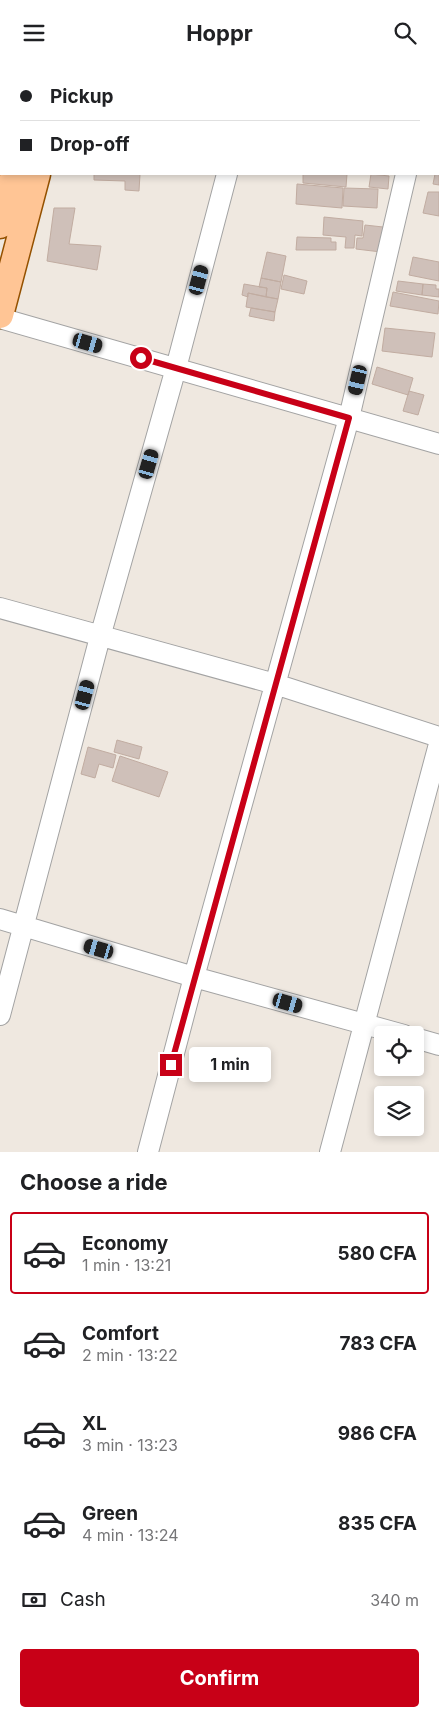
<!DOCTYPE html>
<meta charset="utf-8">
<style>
:root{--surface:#fff;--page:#f6f6f6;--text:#202124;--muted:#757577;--line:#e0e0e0;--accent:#c80017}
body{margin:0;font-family:Inter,sans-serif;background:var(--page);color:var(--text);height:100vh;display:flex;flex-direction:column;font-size:19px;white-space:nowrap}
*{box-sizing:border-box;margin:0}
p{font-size:16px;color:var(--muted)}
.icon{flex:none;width:28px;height:28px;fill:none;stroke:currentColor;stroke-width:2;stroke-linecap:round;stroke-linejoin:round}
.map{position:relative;height:1087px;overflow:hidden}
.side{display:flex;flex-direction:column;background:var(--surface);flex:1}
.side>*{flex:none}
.hud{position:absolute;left:0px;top:0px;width:440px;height:110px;box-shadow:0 2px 8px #0003;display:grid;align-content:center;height:110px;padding:0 20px;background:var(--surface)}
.fabs{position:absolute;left:374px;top:961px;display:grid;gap:10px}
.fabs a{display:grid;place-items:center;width:50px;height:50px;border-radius:5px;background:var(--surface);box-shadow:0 2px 8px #0003;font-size:25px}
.end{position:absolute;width:22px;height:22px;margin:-11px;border:6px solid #c80017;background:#fff;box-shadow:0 0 0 2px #fff}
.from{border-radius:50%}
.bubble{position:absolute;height:35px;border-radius:5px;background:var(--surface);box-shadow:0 2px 8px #0003;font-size:16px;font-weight:700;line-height:35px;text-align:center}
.car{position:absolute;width:15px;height:30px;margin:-15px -8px;border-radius:6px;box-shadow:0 0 4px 1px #0007;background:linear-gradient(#222 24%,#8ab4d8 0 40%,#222 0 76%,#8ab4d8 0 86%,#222 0)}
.hud b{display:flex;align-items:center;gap:18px;height:48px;font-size:19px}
.hud b+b{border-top:1px solid var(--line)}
.hud i{width:12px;height:12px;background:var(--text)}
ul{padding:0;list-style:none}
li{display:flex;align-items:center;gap:15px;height:82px;margin:0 10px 8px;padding:0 10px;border:2px solid transparent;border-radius:5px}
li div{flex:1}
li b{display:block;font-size:19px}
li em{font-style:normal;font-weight:700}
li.current{border-color:var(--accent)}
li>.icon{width:45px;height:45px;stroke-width:1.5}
h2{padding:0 20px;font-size:22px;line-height:60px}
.pay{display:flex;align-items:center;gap:12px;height:55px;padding:0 20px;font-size:19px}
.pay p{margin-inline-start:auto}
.cta{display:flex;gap:10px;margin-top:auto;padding:10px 20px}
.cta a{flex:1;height:58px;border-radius:5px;background:var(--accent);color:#fff;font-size:20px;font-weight:700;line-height:58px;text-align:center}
header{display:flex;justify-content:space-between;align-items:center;height:65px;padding:0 20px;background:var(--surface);font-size:22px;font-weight:700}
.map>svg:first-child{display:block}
.building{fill:#cfc0b9;stroke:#c1aca1}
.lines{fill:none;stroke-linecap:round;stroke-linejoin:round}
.minor-casing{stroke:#a3a3a3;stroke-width:22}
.major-casing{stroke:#945100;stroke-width:29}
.minor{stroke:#fff;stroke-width:20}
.major{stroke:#ffc595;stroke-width:26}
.route{stroke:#c80017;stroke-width:6}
</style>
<header><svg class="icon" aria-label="menu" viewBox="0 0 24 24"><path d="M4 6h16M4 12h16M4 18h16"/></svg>Hoppr<svg class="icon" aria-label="search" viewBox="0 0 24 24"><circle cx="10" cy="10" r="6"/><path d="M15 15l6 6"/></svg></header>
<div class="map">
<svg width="439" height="1087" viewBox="0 0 439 1087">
<rect width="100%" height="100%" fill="#efe8e0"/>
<path class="building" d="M0 0H18L1 1V39Z
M439 92V120L433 119 435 109H439Z
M94 109H140L139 126 125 125V116L94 115Z
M303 109H347L346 122 303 118Z
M371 109 389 111 388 124 369 122Z
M297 119 343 123 342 143 296 139Z
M344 123 378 124 377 143 343 141Z
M428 127H439V151L423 148Z
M54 143H75L69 179 101 181 97 205 47 196Z
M324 152 363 156 362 171 355 170 354 183H345L346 172 323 170Z
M365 160 383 162 381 187 356 184 357 173H363Z
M297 172 331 173V177H336V185H296Z
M267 187 286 191 281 217 261 213Z
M413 192 439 197V216L409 210Z
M284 210 307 216 304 229 281 224Z
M261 213 281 217 278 234 266 232 267 223 259 222Z
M398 216 423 219 422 230 396 226Z
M244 219 267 223 266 232 248 228V232L242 230Z
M423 219 436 220V224H439V232L422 230Z
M393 227 439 236 438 249 390 241Z
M248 228 278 234 275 247 246 242Z
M251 243 275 247 274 256 249 251Z
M385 263 435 268 432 292 382 286Z
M377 302 413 313 408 330 372 319Z
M409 326 424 330 418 350 403 346Z
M117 675 142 682 139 694 114 687Z
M88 682 116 690 113 703 99 699 95 713 81 709Z
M120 691 168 707 159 732 112 716Z"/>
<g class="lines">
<defs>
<path id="minor" d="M325 0 330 1
M255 1V0
M432 1 433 0
M0 253 439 379
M0 543 275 619 439 672
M0 854 194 912 404 970
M0 950 100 572 176 303 227 109
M415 973 439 980
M148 1087 194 912 349 353 406 109
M330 1087 439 679"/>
<path id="major" d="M43 1V0
M66 1V0
M0 160 14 109
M0 250 37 109"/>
</defs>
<use href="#minor" class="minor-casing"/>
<use href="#major" class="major-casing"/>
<use href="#minor" class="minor"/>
<use href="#major" class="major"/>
</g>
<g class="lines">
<path class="route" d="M141 293 349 353 171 1000"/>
</g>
</svg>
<div class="fabs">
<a><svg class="icon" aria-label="locate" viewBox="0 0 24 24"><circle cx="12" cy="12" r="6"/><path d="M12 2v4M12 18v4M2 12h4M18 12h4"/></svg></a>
<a><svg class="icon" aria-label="layers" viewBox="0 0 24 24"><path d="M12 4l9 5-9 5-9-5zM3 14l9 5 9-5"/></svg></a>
</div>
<i class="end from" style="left:141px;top:293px"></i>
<i class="end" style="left:171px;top:1000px"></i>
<div class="bubble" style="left:189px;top:982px;width:82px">1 min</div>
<i class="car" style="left:199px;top:215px;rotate:15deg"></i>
<i class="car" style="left:88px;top:278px;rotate:106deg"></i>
<i class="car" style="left:358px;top:315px;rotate:193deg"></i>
<i class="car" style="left:149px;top:399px;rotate:16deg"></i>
<i class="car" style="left:85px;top:630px;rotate:15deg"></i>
<i class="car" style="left:99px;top:884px;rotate:286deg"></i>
<i class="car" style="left:288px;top:938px;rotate:106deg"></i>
<div class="hud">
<b><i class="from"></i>Pickup</b>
<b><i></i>Drop-off</b>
</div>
</div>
<section class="side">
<h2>Choose a ride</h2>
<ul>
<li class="current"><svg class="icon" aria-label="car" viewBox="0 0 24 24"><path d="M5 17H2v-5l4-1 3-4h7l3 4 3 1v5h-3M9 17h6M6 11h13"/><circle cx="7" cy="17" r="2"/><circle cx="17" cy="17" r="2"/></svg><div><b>Economy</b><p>1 min · 13:21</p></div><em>580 CFA</em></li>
<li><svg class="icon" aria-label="car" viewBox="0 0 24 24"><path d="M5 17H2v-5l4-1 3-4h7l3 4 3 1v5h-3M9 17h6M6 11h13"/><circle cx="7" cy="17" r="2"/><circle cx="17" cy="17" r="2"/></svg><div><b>Comfort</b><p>2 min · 13:22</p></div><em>783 CFA</em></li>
<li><svg class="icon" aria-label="car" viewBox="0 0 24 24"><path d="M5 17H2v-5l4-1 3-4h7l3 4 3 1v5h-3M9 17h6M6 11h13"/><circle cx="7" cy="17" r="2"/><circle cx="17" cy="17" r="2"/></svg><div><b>XL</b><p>3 min · 13:23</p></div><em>986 CFA</em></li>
<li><svg class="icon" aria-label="car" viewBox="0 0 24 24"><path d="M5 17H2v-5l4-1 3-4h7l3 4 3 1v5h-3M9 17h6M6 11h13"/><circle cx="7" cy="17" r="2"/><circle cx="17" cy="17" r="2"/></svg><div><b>Green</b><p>4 min · 13:24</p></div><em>835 CFA</em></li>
</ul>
<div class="pay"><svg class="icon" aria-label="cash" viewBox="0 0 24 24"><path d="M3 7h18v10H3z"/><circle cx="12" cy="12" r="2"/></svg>Cash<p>340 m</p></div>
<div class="cta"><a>Confirm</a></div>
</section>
